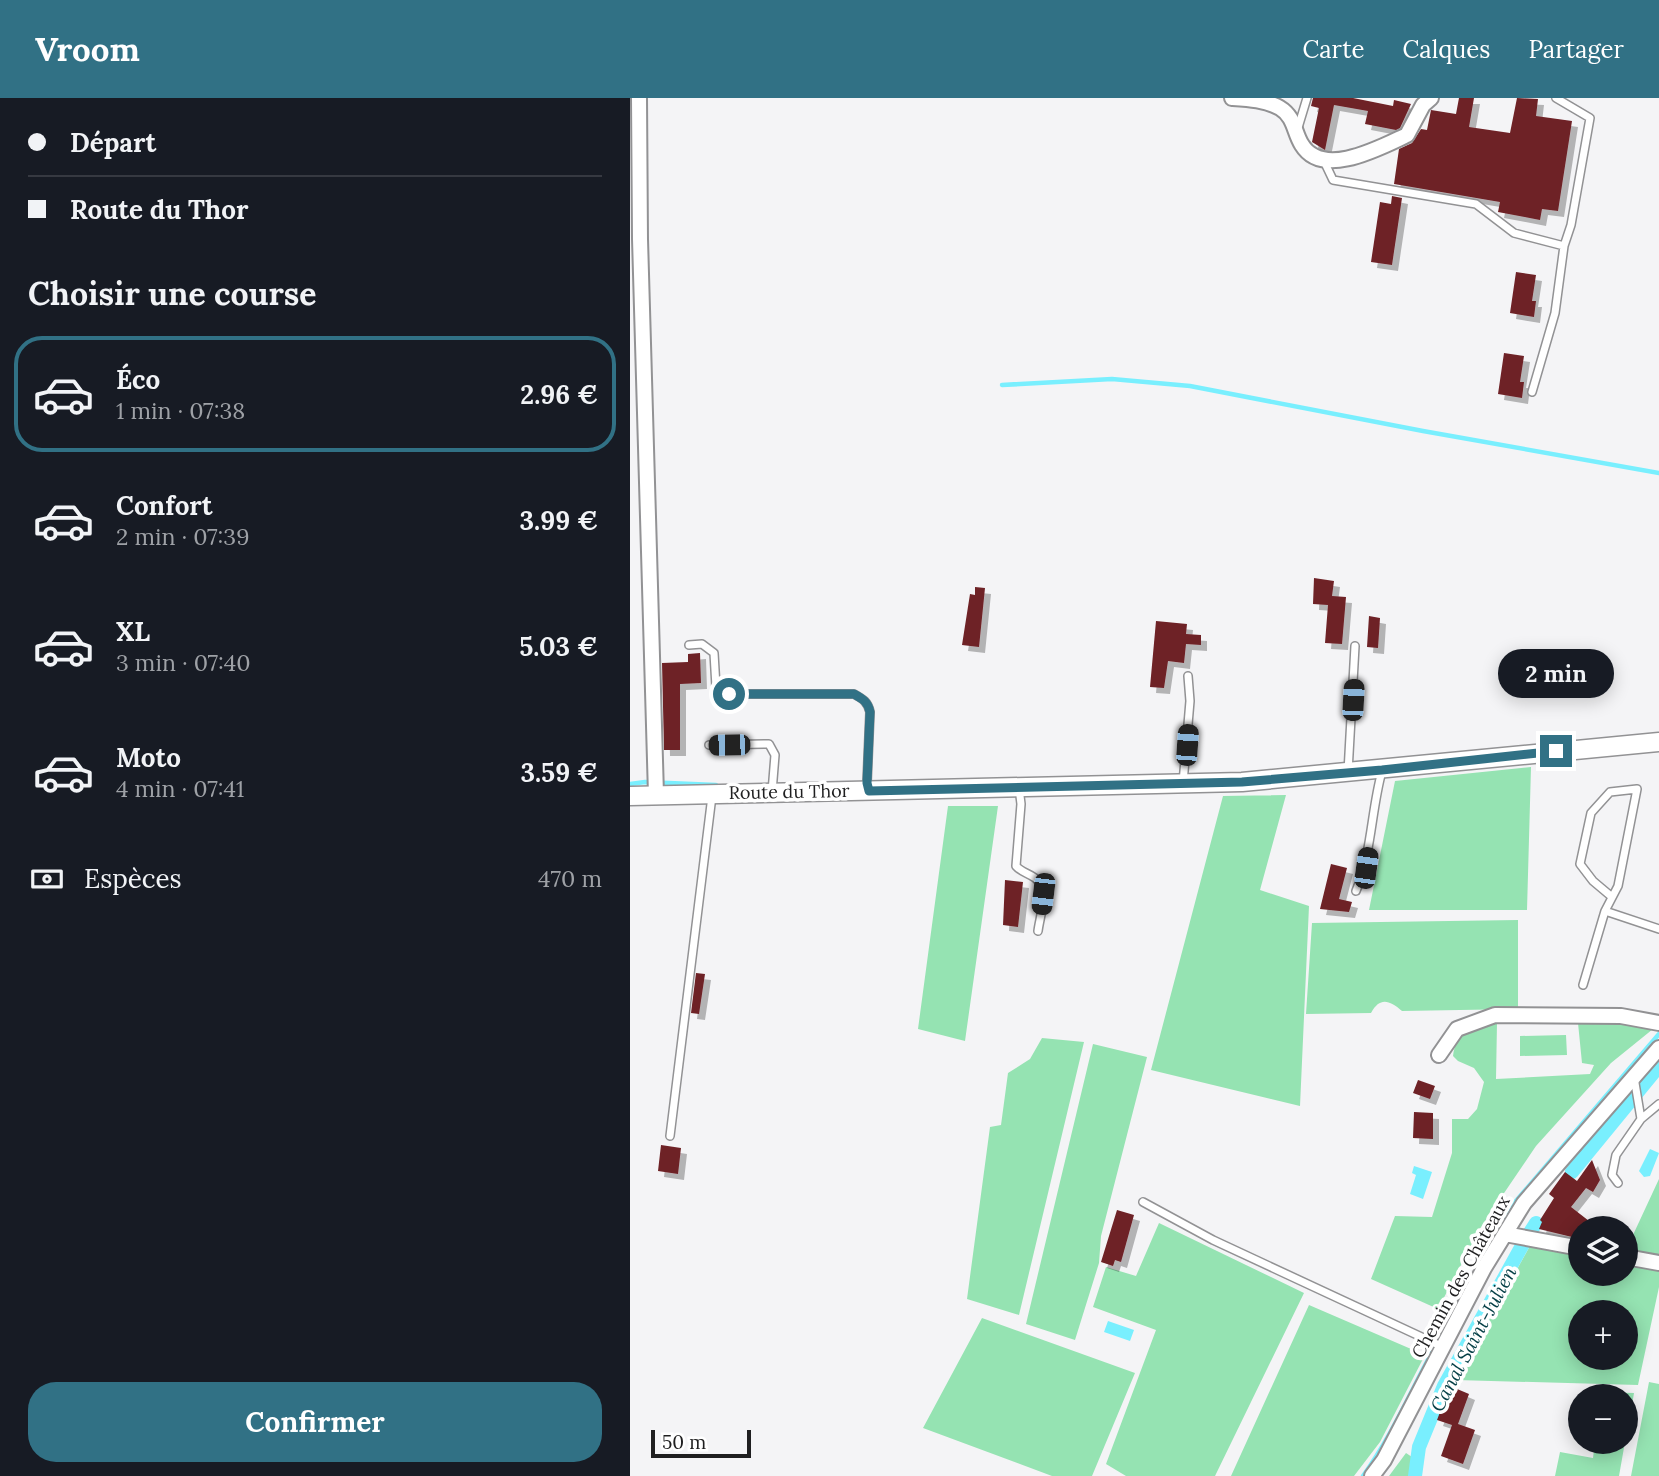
<!DOCTYPE html>
<html lang="fr">
<meta charset="utf-8">
<style>
:root{--surface:#171b24;--page:#242831;--text:#f1f3f6;--muted:#9ea1a6;--line:#363941;--accent:#317185}
body{margin:0;font-family:Lora,serif;background:var(--page);color:var(--text);height:100vh;display:flex;flex-direction:column;font-size:26px;white-space:nowrap}
*{box-sizing:border-box;margin:0}
p{font-size:23px;color:var(--muted)}
.icon{flex:none;width:38px;height:38px;fill:none;stroke:currentColor;stroke-width:2;stroke-linecap:round;stroke-linejoin:round}
.map{position:relative;flex:1;overflow:hidden}
.details{display:flex;flex-direction:column;background:var(--surface);width:630px}
.details>*{flex:none}
.guide{display:grid;align-content:center;height:154px;padding:0 28px;background:var(--surface)}
.controls{position:absolute;left:938px;top:1118px;display:grid;gap:14px}
.controls a{display:grid;place-items:center;width:70px;height:70px;border-radius:50%;background:var(--surface);box-shadow:0 4px 18px #0003;font-size:35px}
.scale{position:absolute;left:21px;bottom:18px;width:100px;box-sizing:border-box;padding-left:7px;border:4px solid #1f1f20;border-top:0;font-size:19px;line-height:24px;white-space:nowrap;color:#1f1f20;-webkit-text-stroke:5px #fff;paint-order:stroke}
.end{position:absolute;width:32px;height:32px;margin:-16px;border:9px solid #317185;background:#fff;box-shadow:0 0 0 4px #fff}
.from{border-radius:50%}
.bubble{position:absolute;height:49px;border-radius:24px;background:var(--surface);box-shadow:0 4px 18px #0003;font-size:23px;font-weight:700;line-height:49px;text-align:center}
.car{position:absolute;width:21px;height:42px;margin:-21px -10px;border-radius:9px;box-shadow:0 0 5px 2px #0007;background:linear-gradient(#222 24%,#8ab4d8 0 40%,#222 0 76%,#8ab4d8 0 86%,#222 0)}
.guide b{display:flex;align-items:center;gap:24px;height:66px;font-size:26px}
.guide b+b{border-top:2px solid var(--line)}
.guide i{width:18px;height:18px;background:var(--text)}
ul{padding:0;list-style:none}
li{display:flex;align-items:center;gap:21px;height:116px;margin:0 14px 10px;padding:0 14px;border:4px solid transparent;border-radius:28px}
li div{flex:1}
li b{display:block;font-size:26px}
li em{font-style:normal;font-weight:700}
li.on{border-color:var(--accent)}
li>.icon{width:63px;height:63px;stroke-width:1.5}
h2{padding:0 28px;font-size:32px;line-height:84px}
.pay{display:flex;align-items:center;gap:18px;height:77px;padding:0 28px;font-size:26px}
.pay p{margin-inline-start:auto}
.primary-button{display:flex;gap:14px;margin-top:auto;padding:14px 28px}
.primary-button a{flex:1;height:80px;border-radius:28px;background:var(--accent);color:#fff;font-size:28px;font-weight:700;line-height:80px;text-align:center}
header{display:flex;align-items:center;gap:42px;box-sizing:border-box;height:98px;padding:0 35px;background:var(--accent);color:#fff}
header strong{font-size:33px}
nav{display:flex;gap:38px;margin-inline-start:auto;font-size:24px}
main{display:flex;flex:1;min-height:0}
.map>svg:first-child{display:block}
.green{fill:#95e3b2;fill-rule:evenodd}
.water{fill:#79effe}
.lines{fill:none;stroke-linecap:round;stroke-linejoin:round}
.stream{stroke:#79effe;stroke-width:4.5}
.canal{stroke:#79effe;stroke-width:14}
.building{fill:#6e2126;filter:url(#shadow)}
.service-casing{stroke:#929294;stroke-width:10}
.minor-casing{stroke:#929294;stroke-width:18}
.tertiary-casing{stroke:#929294;stroke-width:21}
.service{stroke:#fff;stroke-width:7}
.minor{stroke:#fff;stroke-width:14}
.tertiary{stroke:#fff;stroke-width:18}
.route{stroke:#317185;stroke-width:9}
.labels{text-anchor:middle;stroke-width:7;stroke-linejoin:round;paint-order:stroke}
.street-label{font-size:18px;fill:#1f1f20;stroke:#fff}
.water-label{font-size:19px;font-style:italic;fill:#053f46;stroke:#fff}
</style>
<header>
<strong>Vroom</strong>
<nav><a>Carte</a><a>Calques</a><a>Partager</a></nav>
</header>
<main>
<section class="details">
<div class="guide">
<b><i class="from"></i>Départ</b>
<b><i></i>Route du Thor</b>
</div>
<h2>Choisir une course</h2>
<ul>
<li class="on"><svg class="icon" aria-label="car" viewBox="0 0 24 24"><path d="M5 17H2v-5l4-1 3-4h7l3 4 3 1v5h-3M9 17h6M6 11h13"/><circle cx="7" cy="17" r="2"/><circle cx="17" cy="17" r="2"/></svg><div><b>Éco</b><p>1 min · 07:38</p></div><em>2.96 €</em></li>
<li><svg class="icon" aria-label="car" viewBox="0 0 24 24"><path d="M5 17H2v-5l4-1 3-4h7l3 4 3 1v5h-3M9 17h6M6 11h13"/><circle cx="7" cy="17" r="2"/><circle cx="17" cy="17" r="2"/></svg><div><b>Confort</b><p>2 min · 07:39</p></div><em>3.99 €</em></li>
<li><svg class="icon" aria-label="car" viewBox="0 0 24 24"><path d="M5 17H2v-5l4-1 3-4h7l3 4 3 1v5h-3M9 17h6M6 11h13"/><circle cx="7" cy="17" r="2"/><circle cx="17" cy="17" r="2"/></svg><div><b>XL</b><p>3 min · 07:40</p></div><em>5.03 €</em></li>
<li><svg class="icon" aria-label="car" viewBox="0 0 24 24"><path d="M5 17H2v-5l4-1 3-4h7l3 4 3 1v5h-3M9 17h6M6 11h13"/><circle cx="7" cy="17" r="2"/><circle cx="17" cy="17" r="2"/></svg><div><b>Moto</b><p>4 min · 07:41</p></div><em>3.59 €</em></li>
</ul>
<div class="pay"><svg class="icon" aria-label="cash" viewBox="0 0 24 24"><path d="M3 7h18v10H3z"/><circle cx="12" cy="12" r="2"/></svg>Espèces<p>470 m</p></div>
<div class="primary-button"><a>Confirmer</a></div>
</section>
<div class="map">
<svg width="1029" height="1378" viewBox="0 0 1029 1378">
<defs>
<filter id="shadow"><feDropShadow dx="6" dy="6" stdDeviation="0" flood-color="#0004"/></filter>
</defs>
<rect width="100%" height="100%" fill="#f4f4f6"/>
<path class="green" d="M901 669 897 812H739L765 683Z
M656 697 630 792 679 808 670 1008 521 972 593 698Z
M318 708H368L335 943 288 931Z
M888 822V911L772 913C759 902 750 899 741 915L676 916 682 825Z
M989 924 1023 931 981 965 906 1048 851 1129 808 1211 741 1181 765 1118 802 1119 822 1055V1021H838L847 1011 854 984 844 970 828 963 823 958C826 932 845 929 867 925L866 981 960 976 964 967 952 965 948 925Z
M936 937 937 957 890 958V938Z
M412 940 454 944 389 1217 337 1201 360 1029 371 1027 378 975 400 961Z
M463 946 517 959 471 1138 469 1165 445 1242 396 1226Z
M1029 1081V1158L996 1152Z
M529 1125 674 1195 585 1378H496L476 1366 526 1232 463 1209 476 1169 506 1178Z
M901 1146 950 1155V1176H996V1163L1029 1169V1189L1008 1287 826 1282ZM950 1214H996V1260H950Z
M679 1207 795 1257 750 1344 724 1378H601Z
M352 1220 505 1275 462 1378H422L293 1330Z
M1019 1284 1029 1286V1378H1001Z
M968 1294 1004 1295 996 1342V1298H968Z
M965 1344H995L989 1378H925L930 1354 963 1360Z
M776 1355 782 1359 779 1378H759Z"/>
<path class="water" d="M1020 1051 1029 1055 1020 1078 1014 1079 1009 1073Z
M784 1068 802 1074 793 1101 780 1096 786 1077 782 1075Z
M478 1223 504 1232 500 1243 474 1234Z"/>
<g class="lines">
<path class="stream" d="M372 287 482 281 560 288 793 333 1029 375
M0 686 15 684 86 687
M849 1166 874 1117 1029 936
M733 1378C766 1332 787 1278 816 1229"/>
<path class="canal" d="M942 1074 1029 968
M899 1136 906 1125
M785 1378 789 1349 814 1288 893 1146"/>
</g>
<path class="building" d="M683 0H723L763 8 764 2 781 6 770 30 766 32 735 26 738 13 704 7 695 52 682 44 689 10 681 8Z
M829 0H844L839 29 880 35 887 0 908 1 906 18 942 23 928 113 912 111 910 122 868 114 870 104 764 86 769 51 782 45 791 31 797 32 801 12 826 16Z
M762 98 772 100 762 167 741 164 750 104 761 106Z
M886 174 906 177 902 203H906L904 219 880 215Z
M874 255 894 258 890 284H894L892 300 868 296Z
M684 480 704 483 702 498 716 499 712 546 695 545 698 507 683 506Z
M345 489 355 490 349 549 332 547 340 496 345 497Z
M739 518 750 520 748 550 737 549Z
M526 523 557 526 556 536 571 537V547L556 546 554 565 538 563 534 590 520 589Z
M70 555 71 585 50 586V652H34L32 565 58 564V556Z
M701 766 717 770 709 801 722 804 719 814 690 811Z
M375 782 393 784 388 829 373 827Z
M66 875 75 876 69 916 61 915Z
M788 982 805 988 800 1001 783 995Z
M784 1014 803 1015V1041L783 1040Z
M31 1047 51 1050 48 1076 28 1073Z
M962 1062 970 1082 963 1094 956 1090 941 1109 959 1123 942 1139 909 1131 912 1124 910 1122 924 1100 919 1096 935 1074 947 1083Z
M487 1112 504 1117 491 1164 485 1162 483 1168 471 1164Z
M820 1288 839 1296 828 1326 845 1332 833 1366 811 1358 822 1327 807 1322Z"/>
<g class="lines">
<defs>
<path id="service" d="M667 33 677 0
M693 61 703 82 846 106 884 135 934 148
M902 294 925 215 934 148 941 127 960 20 926 0
M59 547 72 546 84 555 86 589 98 596H224C233 601 238 604 240 614L237 685 239 692
M79 647 139 646 145 657 142 694
M718 674 725 548
M553 685 560 603 558 578
M389 690 391 706 386 768C391 774 398 775 405 780 420 791 410 817 408 833
M726 793C742 754 741 713 752 673
M982 799 963 783 950 766 961 715 980 694 1007 691 988 788 975 813 1029 831
M953 887 975 813
M1011 1021 1029 1006
M40 1038 82 698
M988 1085 982 1077 986 1057 1011 1021 1004 979
M513 1104 583 1142 813 1249"/>
<path id="minor" d="M9 0 10 141 26 697
M602 0C618 1 636 2 650 10 665 19 664 35 672 47 693 81 751 49 777 37L793 7 801 0
M809 957 827 931 865 917 991 918 1029 925
M875 1136 950 1150
M996 1159 1029 1165
M742 1378 754 1362 854 1170 894 1105 1029 950"/>
<path id="tertiary" d="M0 698 612 684 1029 644"/>
</defs>
<use href="#service" class="service-casing"/>
<use href="#minor" class="minor-casing"/>
<use href="#tertiary" class="tertiary-casing"/>
<use href="#service" class="service"/>
<use href="#minor" class="minor"/>
<use href="#tertiary" class="tertiary"/>
</g>
<g class="lines">
<path class="route" d="M99 596H224C233 601 238 604 240 614L237 685 239 693 612 684 752 672 926 653"/>
</g>
<g class="labels">
<g class="street-label">
<text transform="translate(159 694) rotate(-1)" y="6">Route du Thor</text>
<text transform="translate(831 1179) rotate(-61)" y="6">Chemin des Châteaux</text>
</g>
<g class="water-label">
<text transform="translate(843 1241) rotate(-62)" y="7">Canal Saint-Julien</text>
</g>
</g>
</svg>
<div class="controls">
<a><svg class="icon" aria-label="layers" viewBox="0 0 24 24"><path d="M12 4l9 5-9 5-9-5zM3 14l9 5 9-5"/></svg></a>
<a>+</a>
<a>−</a>
</div>
<div class="scale">50 m</div>
<i class="end from" style="left:99px;top:596px"></i>
<i class="end" style="left:926px;top:653px"></i>
<div class="bubble" style="left:868px;top:551px;width:116px">2 min</div>
<i class="car" style="left:723px;top:602px;rotate:3deg"></i>
<i class="car" style="left:99px;top:647px;rotate:269deg"></i>
<i class="car" style="left:557px;top:647px;rotate:4deg"></i>
<i class="car" style="left:736px;top:770px;rotate:8deg"></i>
<i class="car" style="left:413px;top:796px;rotate:187deg"></i>
</div>
</main>
